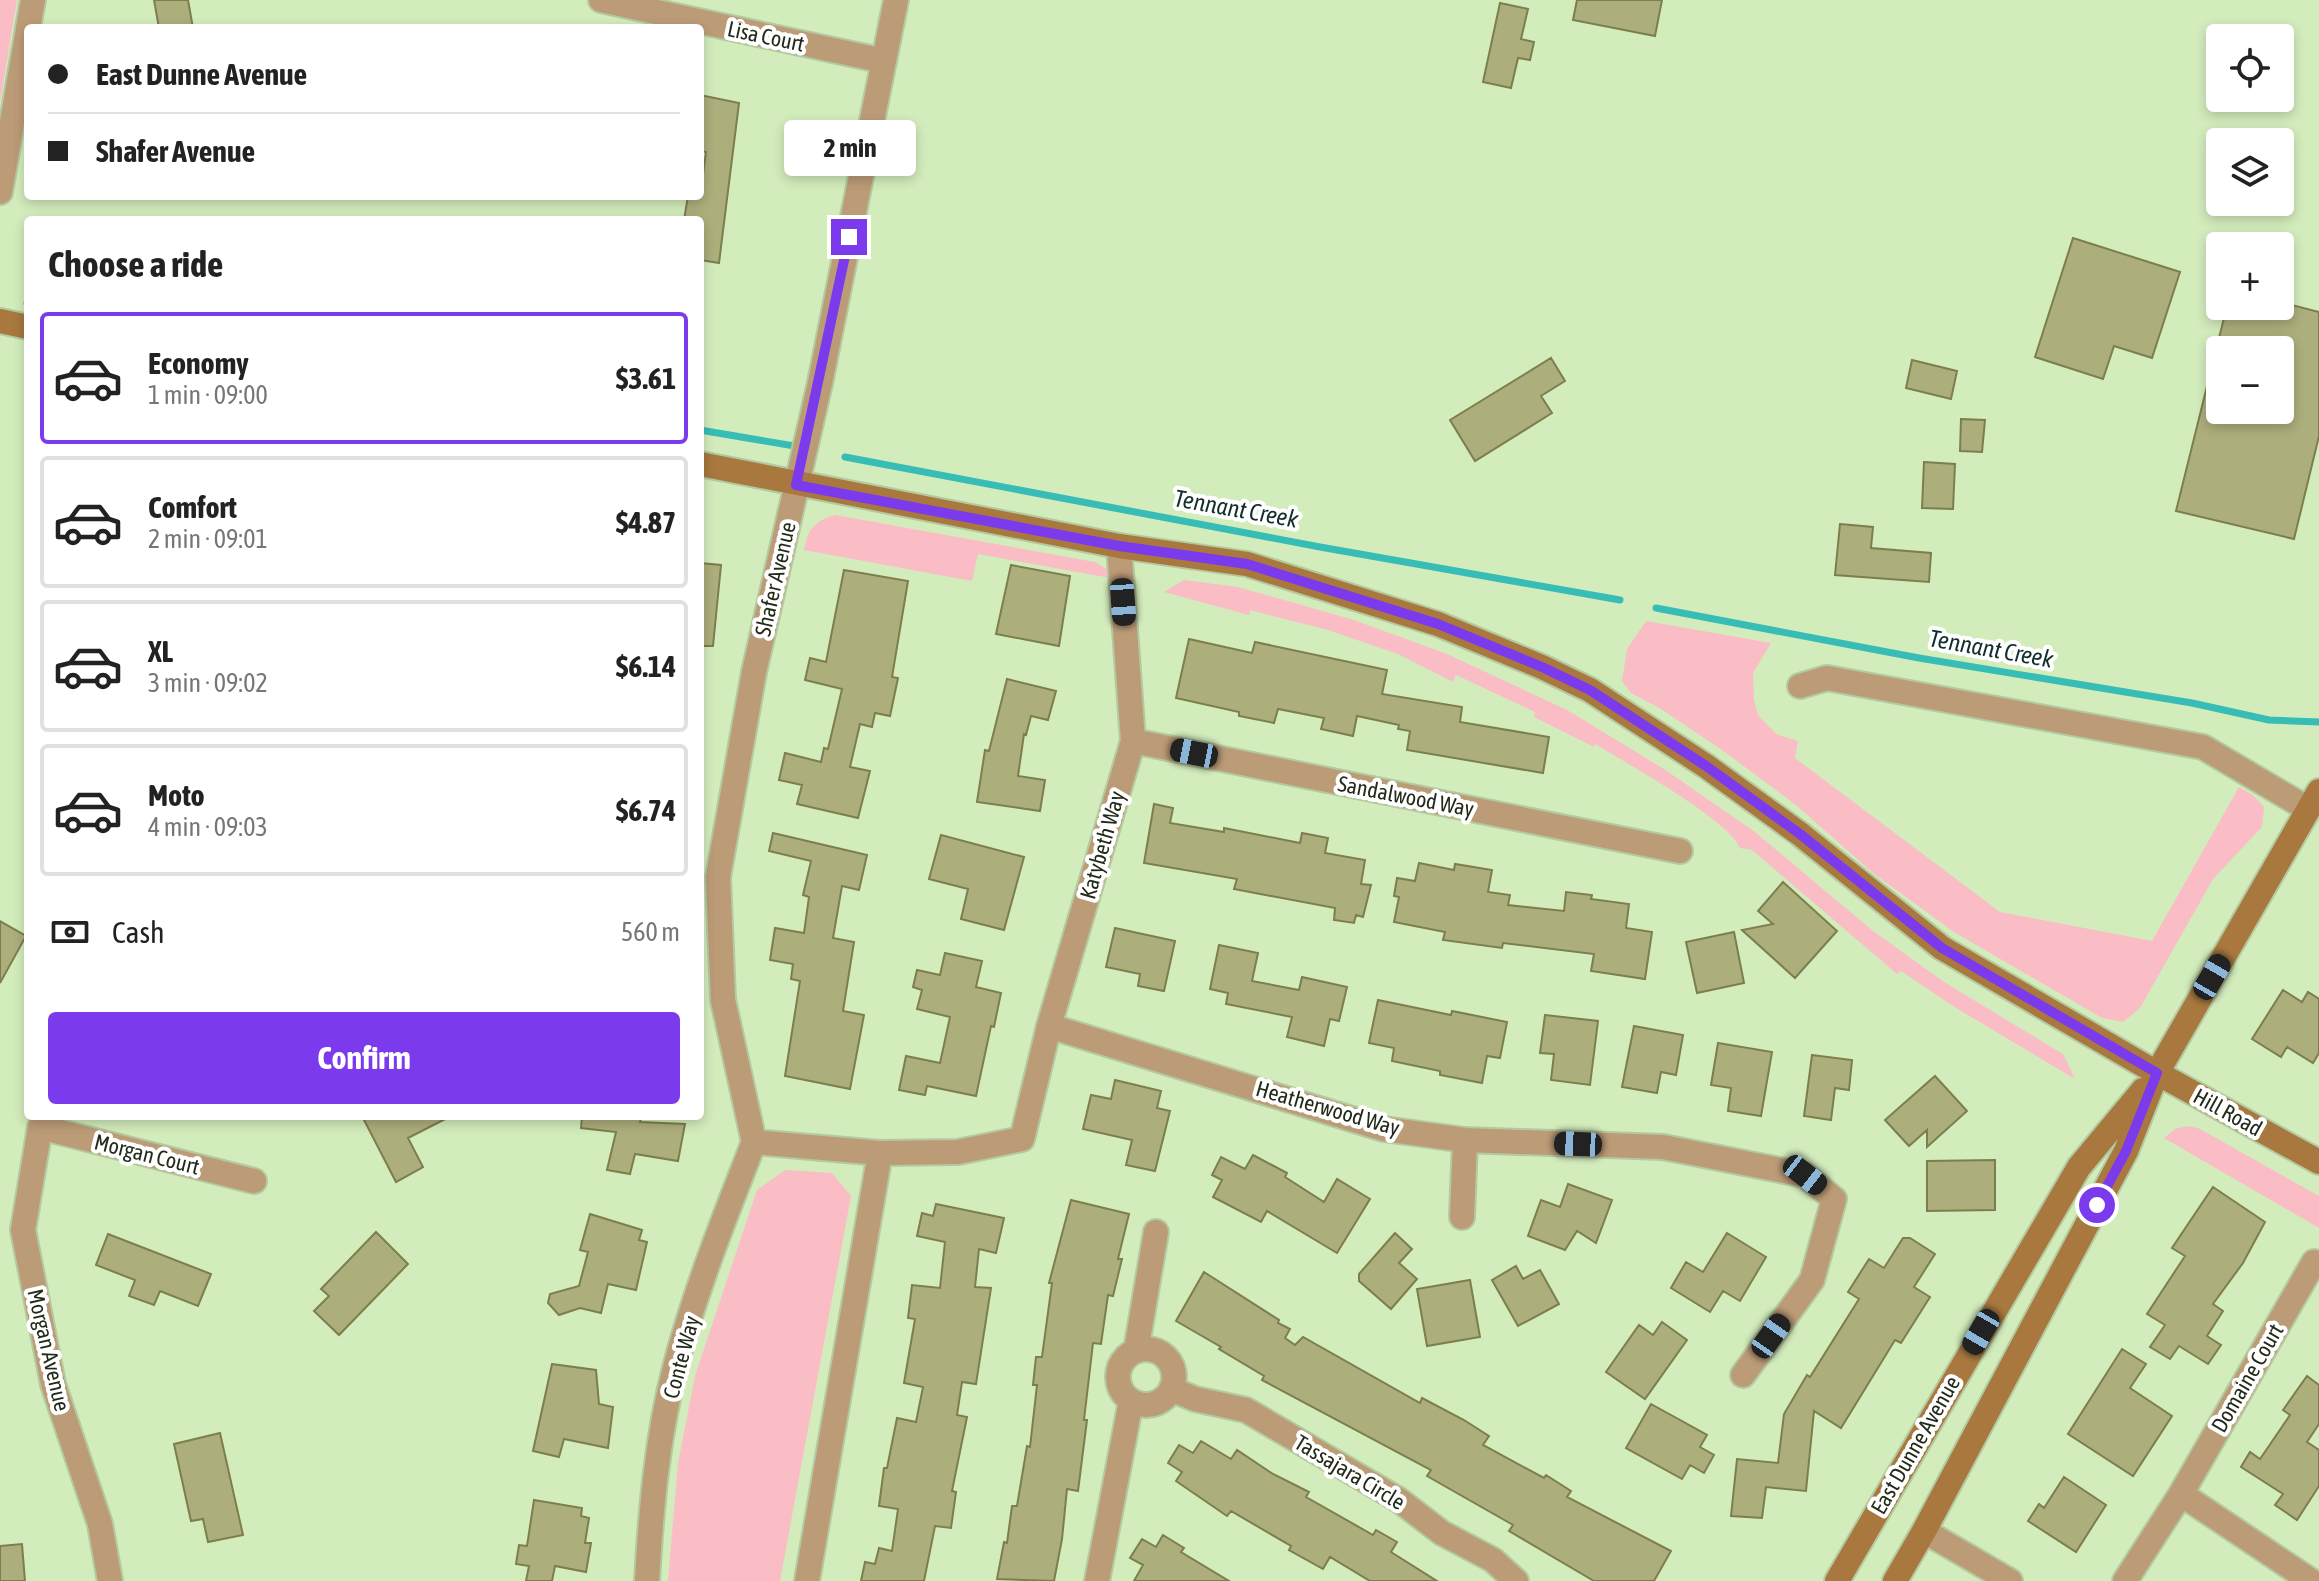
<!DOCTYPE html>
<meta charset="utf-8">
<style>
:root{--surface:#fff;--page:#f6f6f6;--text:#222;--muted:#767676;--line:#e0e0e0;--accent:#7c3aed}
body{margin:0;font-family:"Asap Condensed",sans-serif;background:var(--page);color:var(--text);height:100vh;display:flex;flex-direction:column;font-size:30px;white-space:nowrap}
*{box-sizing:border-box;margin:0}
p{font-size:26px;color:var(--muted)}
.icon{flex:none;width:44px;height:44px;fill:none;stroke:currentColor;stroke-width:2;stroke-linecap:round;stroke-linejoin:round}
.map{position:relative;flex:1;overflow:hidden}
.details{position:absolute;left:24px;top:216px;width:680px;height:904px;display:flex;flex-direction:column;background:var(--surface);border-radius:8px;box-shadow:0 4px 12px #0003}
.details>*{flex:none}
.banner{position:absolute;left:24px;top:24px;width:680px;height:176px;border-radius:8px;box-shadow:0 4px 12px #0003;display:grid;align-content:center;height:176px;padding:0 24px;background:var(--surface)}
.tools{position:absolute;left:2206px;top:24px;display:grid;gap:16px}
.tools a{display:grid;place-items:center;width:88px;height:88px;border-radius:8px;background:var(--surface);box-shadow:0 4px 12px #0003;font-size:40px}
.end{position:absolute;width:36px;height:36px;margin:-18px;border:10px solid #7c3aed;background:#fff;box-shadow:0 0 0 4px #fff}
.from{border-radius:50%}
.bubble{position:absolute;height:56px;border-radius:8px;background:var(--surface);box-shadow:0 4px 12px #0003;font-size:26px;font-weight:700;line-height:56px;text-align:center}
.car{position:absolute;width:24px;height:48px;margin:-24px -12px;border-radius:10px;box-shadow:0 0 6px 2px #0007;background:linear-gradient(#222 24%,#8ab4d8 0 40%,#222 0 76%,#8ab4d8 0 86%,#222 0)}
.banner b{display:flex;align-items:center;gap:28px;height:76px;font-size:30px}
.banner b+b{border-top:2px solid var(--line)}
.banner i{width:20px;height:20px;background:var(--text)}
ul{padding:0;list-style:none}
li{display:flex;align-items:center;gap:24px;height:132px;margin:0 16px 12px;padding:0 8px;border:4px solid var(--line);border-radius:8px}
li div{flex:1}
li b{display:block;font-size:30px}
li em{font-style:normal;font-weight:700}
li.selected{border-color:var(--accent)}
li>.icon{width:72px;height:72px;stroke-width:1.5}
h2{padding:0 24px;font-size:36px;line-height:96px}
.pay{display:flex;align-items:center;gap:20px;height:88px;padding:0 24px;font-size:30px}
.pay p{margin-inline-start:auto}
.action{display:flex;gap:16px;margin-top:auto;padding:16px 24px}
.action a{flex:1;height:92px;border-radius:8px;background:var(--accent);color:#fff;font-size:32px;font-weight:700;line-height:92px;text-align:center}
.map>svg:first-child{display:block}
.green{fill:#fabdc5}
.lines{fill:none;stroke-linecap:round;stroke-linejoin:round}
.stream{stroke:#37bdb6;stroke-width:7}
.building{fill:#acae7c;stroke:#7d7e4d;stroke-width:2}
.street-casing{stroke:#b3c99f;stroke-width:28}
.secondary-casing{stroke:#b3c99f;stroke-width:28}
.street{stroke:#bc9b77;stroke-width:24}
.secondary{stroke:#a8783e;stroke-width:24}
.route{stroke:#7c3aed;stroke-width:10}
.labels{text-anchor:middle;stroke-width:8;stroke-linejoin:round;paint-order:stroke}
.street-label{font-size:22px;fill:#222b19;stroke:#fff}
.water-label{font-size:24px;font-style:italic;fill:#132f2d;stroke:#fff}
</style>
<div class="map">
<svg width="2319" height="1581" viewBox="0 0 2319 1581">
<rect width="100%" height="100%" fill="#d3ecbc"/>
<path class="green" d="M0 0H17L0 103Z
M835 515 1095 562 1112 572 1116 579 978 554 972 581 804 550C808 529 814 521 835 515Z
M1184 580 1238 587 1354 620 1447 654 1567 710 1664 769 1755 832 1873 931 1944 982 2063 1054 2075 1079 1956 1008 1901 971 1897 974 1752 850 1740 848C1728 819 1626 763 1595 744L1594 747 1534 717 1535 712 1456 675 1453 682 1398 654 1328 630 1250 610 1249 615 1164 592Z
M1646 621 1771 643 1753 673 1754 700 1758 715 1776 734 1798 741 1795 758 2000 912 2152 941 2239 787 2254 796 2264 807 2262 827 2213 879 2140 1008 2123 1022 2102 1018 1954 932 1873 873 1796 805 1722 750 1661 709 1631 693 1622 681 1627 649Z
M2187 1126 2198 1128 2319 1196V1228L2164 1138 2175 1129Z
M785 1170 832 1173 851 1196 780 1581H668L678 1463 695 1376 757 1190Z"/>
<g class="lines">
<path class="stream" d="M27 303H28
M700 430 800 447
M845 457 1320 547 1620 600
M1656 608 1919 658 2192 703 2269 720 2319 722"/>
</g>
<path class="building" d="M154 0H188L193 28H159Z
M1577 0H1662L1655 36 1573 20Z
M1500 3 1528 9 1521 39 1534 42 1530 60 1518 58 1511 88 1483 82Z
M700 95 739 103 719 263 700 260V220H684L688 196H700L706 152 700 151Z
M2073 238 2180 272 2152 358 2114 346 2103 379 2035 357Z
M2280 302 2319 312V436L2294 539 2176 511 2213 362H2220V410H2280V350H2216L2227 306H2280Z
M1551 358 1565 381 1541 396 1552 413 1475 461 1450 420Z
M1912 360 1957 371 1951 399 1906 388Z
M1961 419 1985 420 1982 452 1960 451Z
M1924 462 1955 464 1953 509 1922 508Z
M1840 524 1873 527 1871 548 1931 553 1929 582 1835 575Z
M700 563 721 565 713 646H700Z
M1011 565 1070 576 1059 646 996 634Z
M844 570 908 581 892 677 898 678 890 716 875 713 872 727 860 724 850 767 870 771 858 818 797 804 802 785 779 780 785 753 821 762 824 748 828 749 842 689 805 680 810 658 826 662Z
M1189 639 1252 653 1255 642 1387 670 1382 694 1462 707 1460 722 1549 737 1543 773 1407 750 1410 731 1398 729 1399 725 1357 716 1353 736 1321 729 1324 718 1278 709 1274 723 1239 716V712L1176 698Z
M1007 679 1056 691 1048 720 1031 716 1026 735 1024 734 1018 776 1045 780 1040 811 977 802 985 750 989 751Z
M1154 804 1173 808 1170 823 1224 832V828L1300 843 1302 833 1328 838 1325 853 1365 860 1361 884 1371 885 1363 917 1356 915 1354 923 1334 920 1335 908 1234 889 1237 879 1144 863Z
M773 833 867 855 859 890 842 886 833 938 854 942 843 1011 864 1015 850 1089 785 1076 800 981 791 979 793 964 770 960 775 928 804 933 809 897 803 895 811 861 769 851Z
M941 835 1024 857 1004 930 961 919 968 889 929 879Z
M1419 863 1454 870 1455 864 1492 870 1488 892 1510 895 1508 905 1564 911 1566 892 1592 895 1591 899 1629 904 1626 928 1652 932 1645 979 1591 971 1594 954 1503 943 1502 948 1443 940 1445 932 1394 922 1399 897 1394 896 1397 878 1415 881Z
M1783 882 1837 931 1795 978 1742 930 1773 924 1758 911Z
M0 921 26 936 0 983Z
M1115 928 1175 941 1164 991 1138 986 1140 974 1106 967Z
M1734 932 1744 983 1697 993 1686 942Z
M1219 945 1258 953 1252 981 1299 990 1302 977 1347 987 1339 1021 1330 1019 1324 1046 1287 1037 1292 1017 1226 1004 1228 993 1210 989Z
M945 953 982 961 976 987 1001 993 994 1027 991 1026 976 1096 927 1086 925 1095 899 1090 906 1056 940 1063 950 1017 917 1009 922 990 913 987 917 970 940 975Z
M2283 990 2302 1002 2308 992 2319 999V1053L2313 1063 2287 1047 2281 1057 2252 1039Z
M1378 1000 1451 1015 1452 1011 1507 1022 1500 1058 1487 1056 1482 1083 1440 1075V1071L1392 1061 1394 1048 1369 1043Z
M1545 1015 1598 1021 1590 1085 1551 1080 1554 1054 1540 1053Z
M1634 1026 1683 1035 1676 1075 1661 1072 1657 1093 1622 1087Z
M1718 1043 1772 1052 1761 1116 1728 1111 1731 1088 1711 1085Z
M1812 1055 1852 1060 1849 1090 1835 1088 1831 1120 1804 1116Z
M1935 1076 1967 1111 1927 1147V1130L1909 1146 1885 1120Z
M1115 1080 1161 1091 1157 1108 1170 1111 1155 1171 1126 1165 1132 1140 1083 1129 1091 1095 1111 1099Z
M362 1116H451L408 1138 423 1167 396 1182Z
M582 1116H642L640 1122 685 1124 678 1161 635 1154 630 1174 607 1170 616 1132 581 1128Z
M1253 1155 1287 1173 1285 1177 1324 1202 1337 1179 1370 1199 1337 1253 1267 1211 1261 1222 1213 1197 1222 1180 1212 1175 1221 1157 1245 1169Z
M1995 1160V1210L1927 1211V1161Z
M1568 1184 1612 1200 1596 1243 1577 1231 1565 1250 1528 1236 1541 1200 1560 1207Z
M2213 1187 2265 1222 2243 1263 2213 1304 2223 1311 2207 1336 2221 1345 2208 1364 2179 1346 2170 1359 2150 1347 2165 1325 2147 1314 2185 1256 2172 1248Z
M1071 1200 1129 1214 1118 1259H1122L1113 1296 1108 1295 1101 1344 1093 1343 1084 1420H1087L1078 1491 1067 1489 1062 1539 1054 1581 997 1579 1004 1542 1007 1543 1012 1506H1017L1027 1446 1030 1447 1037 1385H1033L1036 1357H1042L1052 1283H1049Z
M936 1204 1004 1218 996 1253 979 1249 975 1287 991 1288 976 1384 962 1382 957 1415 967 1417 952 1491 956 1492 951 1528 935 1526 924 1581H861L865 1562 875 1564 879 1548 892 1551 898 1509 879 1506 884 1468H887L897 1418 916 1422 923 1387 904 1383 915 1319 908 1318 912 1285 940 1288 945 1242 917 1236 922 1213 933 1216Z
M590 1214 642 1230 639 1240 647 1242 636 1290 608 1284 601 1313 580 1308 559 1315 548 1303 550 1294 579 1286 588 1252 580 1250Z
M376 1232 408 1264 339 1335 314 1311 329 1296 321 1289Z
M1395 1233 1412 1249 1399 1263 1417 1279 1391 1309 1359 1281V1274Z
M1727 1233 1766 1257 1740 1301 1723 1291 1710 1312 1671 1288 1686 1262 1703 1272Z
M108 1234 211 1274 198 1306 160 1291 154 1305 129 1296 135 1280 96 1265Z
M1903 1238H1910L1935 1254 1914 1287 1930 1297 1901 1343 1895 1340 1841 1428 1814 1411 1806 1491 1766 1487 1762 1518 1731 1516 1737 1459 1778 1463 1784 1414 1807 1375 1810 1377 1859 1299 1848 1292 1869 1259 1884 1268Z
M1516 1266 1523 1279 1540 1270 1559 1304 1518 1326 1492 1280Z
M1204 1272 1279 1320 1278 1323 1290 1329 1285 1338 1295 1345 1303 1337 1420 1403 1422 1398 1464 1420 1489 1436 1483 1445 1544 1478 1546 1475 1571 1491 1567 1497 1671 1551 1654 1581H1594L1509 1531 1513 1525 1427 1476 1431 1470 1262 1380 1264 1376 1219 1349 1221 1347 1176 1321Z
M1470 1280 1480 1337 1427 1346 1417 1289Z
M1662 1322 1687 1340 1645 1399 1606 1372 1639 1325 1653 1335Z
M2122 1349 2146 1364 2130 1388 2172 1416 2133 1476 2068 1434Z
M552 1364 596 1370 599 1404 613 1407 608 1448 564 1439 559 1457 533 1451Z
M2307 1376 2319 1385V1424L2307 1442 2319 1450V1486L2297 1520 2275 1505 2283 1494 2241 1467 2250 1452 2260 1459 2290 1415 2283 1410Z
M1651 1404 1707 1435 1700 1447 1714 1455 1704 1473 1690 1465 1682 1479 1626 1448Z
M220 1433 243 1535 208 1542 203 1519 191 1521 174 1444Z
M1201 1441 1231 1459 1237 1450 1273 1474 1309 1492 1306 1497 1373 1535 1376 1530 1397 1542 1391 1552 1437 1581H1370L1330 1557 1323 1569 1289 1550 1291 1546 1231 1511 1227 1516 1176 1481 1182 1472 1168 1463 1179 1445 1193 1453Z
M2064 1477 2106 1505 2076 1552 2028 1521 2039 1504 2044 1508Z
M534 1500 582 1508 581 1516 589 1518 585 1543H591L586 1572 555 1566 552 1581H526L529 1566 516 1564 519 1545 527 1546Z
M1163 1535 1184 1548 1181 1552 1229 1581H1134L1143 1565 1130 1558 1142 1539 1156 1547Z
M22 1544 25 1581H0V1546Z"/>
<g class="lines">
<defs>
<path id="street" d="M601 0 884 61
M28 28 33 0
M0 192 28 29
M1800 686 1827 678 2203 747 2308 809
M1133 741 1680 851
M1049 1026 1384 1129 1465 1140 1663 1147 1805 1175 1834 1199 1812 1280 1743 1375
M45 1116 40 1127 23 1230 53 1384 100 1524 110 1581
M40 1127 254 1181
M754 1142 723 1000 718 877 754 672 820 383 896 0
M1462 1217 1465 1140
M1118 1377a28 28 0 1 1 56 0a28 28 0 1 1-56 0Z
M1136 1351 1156 1232
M1171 1389 1195 1399 1246 1410 1399 1500 1442 1533 1493 1560 1516 1581
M2181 1494 2311 1581
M1924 1531 2010 1581
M647 1581C651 1510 657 1438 675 1368 695 1291 725 1216 754 1142L880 1153
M807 1581 880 1153 958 1152 1022 1139 1049 1026 1133 741 1119 546
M1097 1581 1131 1401
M2125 1581 2181 1494 2314 1262"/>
<path id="secondary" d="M0 321 28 327
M700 464 1119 546 1247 564 1438 624 1542 667 1590 690 1706 766 1800 834 1942 948 2157 1073 2319 1162
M1837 1581 2079 1167 2143 1090
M1895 1581 1924 1531 2126 1151 2157 1073 2319 791"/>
</defs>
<use href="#street" class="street-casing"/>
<use href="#secondary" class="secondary-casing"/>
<use href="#street" class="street"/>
<use href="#secondary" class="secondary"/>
</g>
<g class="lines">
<path class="route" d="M849 237 796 485 1119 546 1247 564 1438 624 1542 667 1590 690 1706 766 1800 834 1942 948 2157 1073 2126 1151 2097 1205"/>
</g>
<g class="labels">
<g class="street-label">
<text transform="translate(766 36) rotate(12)" y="8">Lisa Court</text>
<text transform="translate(775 579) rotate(-77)" y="8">Shafer Avenue</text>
<text transform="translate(1406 796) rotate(11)" y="8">Sandalwood Way</text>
<text transform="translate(1102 845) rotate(-74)" y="8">Katybeth Way</text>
<text transform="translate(1328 1108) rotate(16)" y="8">Heatherwood Way</text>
<text transform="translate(2228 1112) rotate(29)" y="8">Hill Road</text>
<text transform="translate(147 1154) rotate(14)" y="8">Morgan Court</text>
<text transform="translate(49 1350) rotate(77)" y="8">Morgan Avenue</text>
<text transform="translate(681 1357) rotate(-75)" y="8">Conte Way</text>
<text transform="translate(2247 1378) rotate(-60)" y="8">Domaine Court</text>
<text transform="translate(1915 1445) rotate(-60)" y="8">East Dunne Avenue</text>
<text transform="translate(1350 1472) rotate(31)" y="8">Tassajara Circle</text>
</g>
<g class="water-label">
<text transform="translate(1236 509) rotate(10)" y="8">Tennant Creek</text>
<text transform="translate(1991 649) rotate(10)" y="8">Tennant Creek</text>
</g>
</g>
</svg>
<div class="tools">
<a><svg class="icon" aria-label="locate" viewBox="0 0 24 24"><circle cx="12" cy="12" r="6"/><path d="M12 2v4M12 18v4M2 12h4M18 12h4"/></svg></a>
<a><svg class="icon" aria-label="layers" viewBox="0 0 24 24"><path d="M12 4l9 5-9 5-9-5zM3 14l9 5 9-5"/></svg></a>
<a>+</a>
<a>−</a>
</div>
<i class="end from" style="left:2097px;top:1205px"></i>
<i class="end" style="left:849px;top:237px"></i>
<div class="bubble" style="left:784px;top:120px;width:132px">2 min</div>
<i class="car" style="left:1123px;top:602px;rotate:176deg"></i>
<i class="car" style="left:1194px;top:753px;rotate:281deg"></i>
<i class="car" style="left:2212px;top:977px;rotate:30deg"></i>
<i class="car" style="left:1578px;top:1144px;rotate:272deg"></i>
<i class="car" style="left:1805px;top:1175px;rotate:128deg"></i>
<i class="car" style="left:1981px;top:1332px;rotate:210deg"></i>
<i class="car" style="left:1771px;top:1336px;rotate:35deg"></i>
<div class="banner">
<b><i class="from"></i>East Dunne Avenue</b>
<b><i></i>Shafer Avenue</b>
</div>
<section class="details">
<h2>Choose a ride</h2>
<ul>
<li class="selected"><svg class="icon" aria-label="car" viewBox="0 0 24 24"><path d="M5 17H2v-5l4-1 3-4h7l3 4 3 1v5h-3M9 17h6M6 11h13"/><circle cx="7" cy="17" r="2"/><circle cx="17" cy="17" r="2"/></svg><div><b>Economy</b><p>1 min · 09:00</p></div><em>$3.61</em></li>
<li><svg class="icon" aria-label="car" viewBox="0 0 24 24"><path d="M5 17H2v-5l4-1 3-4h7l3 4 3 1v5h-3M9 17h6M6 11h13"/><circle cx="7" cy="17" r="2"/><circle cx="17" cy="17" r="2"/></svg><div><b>Comfort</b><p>2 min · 09:01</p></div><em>$4.87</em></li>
<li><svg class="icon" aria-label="car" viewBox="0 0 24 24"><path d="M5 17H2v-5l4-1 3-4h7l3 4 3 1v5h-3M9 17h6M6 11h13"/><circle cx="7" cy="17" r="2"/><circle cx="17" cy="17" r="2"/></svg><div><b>XL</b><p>3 min · 09:02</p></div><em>$6.14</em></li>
<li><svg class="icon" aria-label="car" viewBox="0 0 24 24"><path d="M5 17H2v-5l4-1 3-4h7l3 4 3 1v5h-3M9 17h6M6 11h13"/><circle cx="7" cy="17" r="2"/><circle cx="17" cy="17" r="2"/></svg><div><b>Moto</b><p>4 min · 09:03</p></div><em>$6.74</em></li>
</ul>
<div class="pay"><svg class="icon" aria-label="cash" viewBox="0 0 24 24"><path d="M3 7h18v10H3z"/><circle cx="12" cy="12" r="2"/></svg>Cash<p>560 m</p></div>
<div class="action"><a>Confirm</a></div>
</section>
</div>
